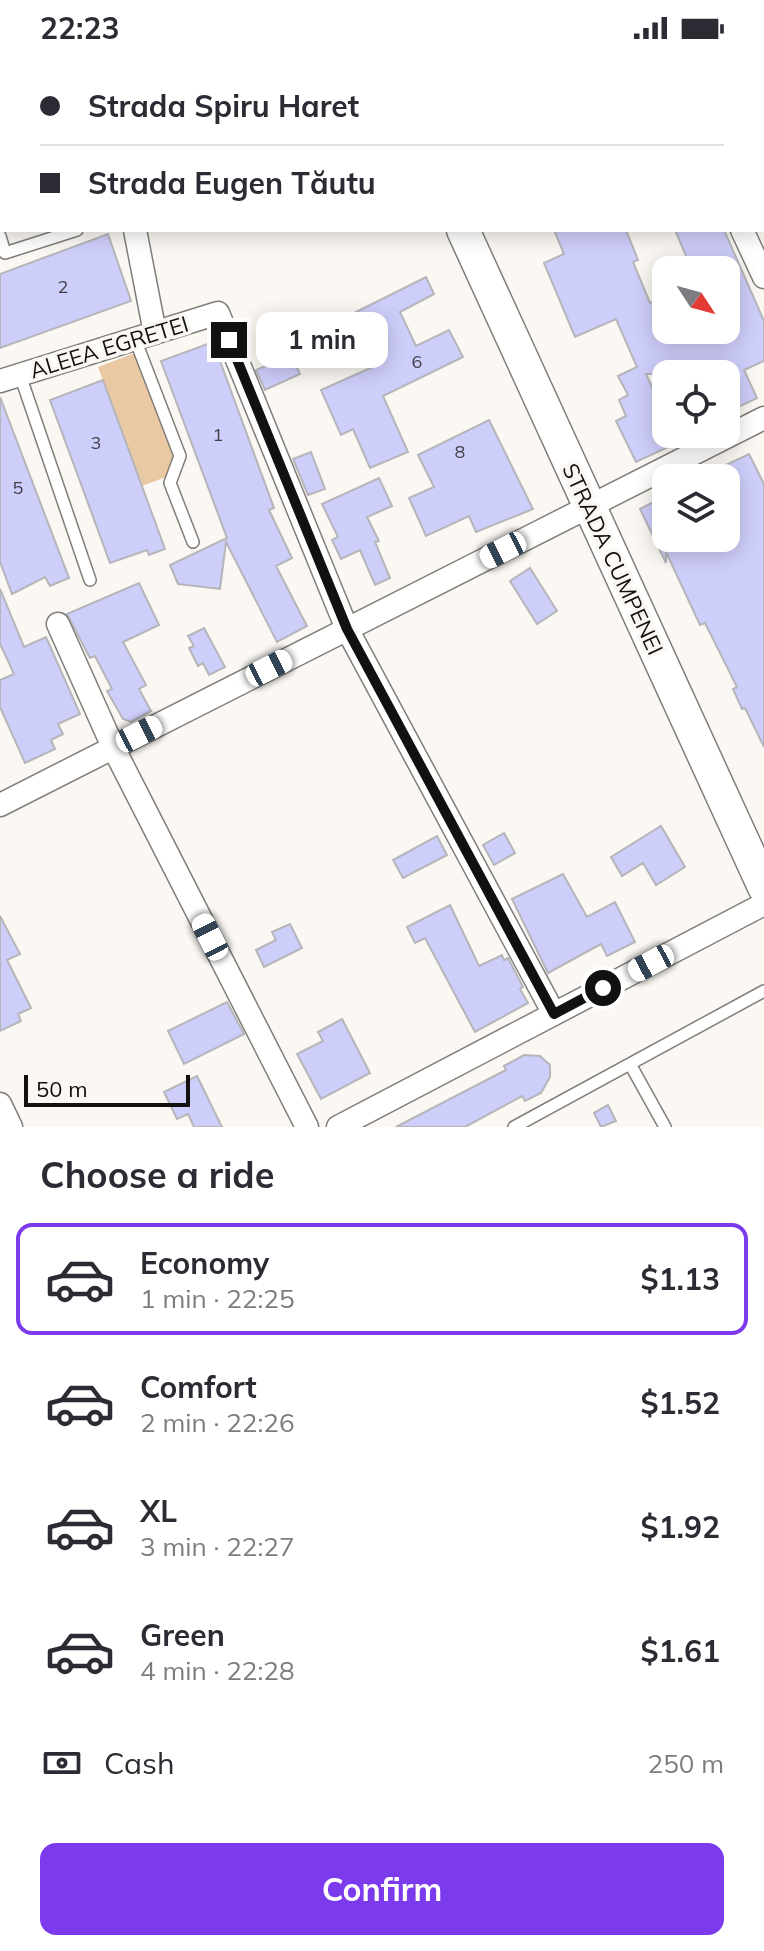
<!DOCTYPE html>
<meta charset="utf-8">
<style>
:root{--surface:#fff;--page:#f7f7f7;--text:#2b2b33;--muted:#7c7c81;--line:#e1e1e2;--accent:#7c3aed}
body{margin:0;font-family:Mulish,sans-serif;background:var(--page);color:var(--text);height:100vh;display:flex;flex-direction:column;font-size:30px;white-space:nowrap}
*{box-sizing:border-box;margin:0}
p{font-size:26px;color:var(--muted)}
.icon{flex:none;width:44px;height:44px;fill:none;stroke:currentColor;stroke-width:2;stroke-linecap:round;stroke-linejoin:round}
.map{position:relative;height:1071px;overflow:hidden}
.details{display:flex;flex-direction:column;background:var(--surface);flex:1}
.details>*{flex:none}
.banner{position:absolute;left:0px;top:0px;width:764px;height:176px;box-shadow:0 4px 20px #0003;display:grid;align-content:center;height:176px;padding:0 40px;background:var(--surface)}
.needle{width:52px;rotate:126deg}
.fabs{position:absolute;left:652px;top:200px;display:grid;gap:16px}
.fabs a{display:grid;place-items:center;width:88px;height:88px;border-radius:16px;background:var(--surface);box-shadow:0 4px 20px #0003;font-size:40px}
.scale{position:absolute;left:24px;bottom:20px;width:166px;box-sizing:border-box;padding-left:8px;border:4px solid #121110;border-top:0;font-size:22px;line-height:28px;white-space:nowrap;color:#121110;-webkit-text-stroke:6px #fbf8f3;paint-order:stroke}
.end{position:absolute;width:36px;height:36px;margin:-18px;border:10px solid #121110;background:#fff;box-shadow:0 0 0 4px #fff}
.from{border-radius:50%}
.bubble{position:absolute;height:56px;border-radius:16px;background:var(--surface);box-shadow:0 4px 20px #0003;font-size:26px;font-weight:700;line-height:56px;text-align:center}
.car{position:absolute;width:24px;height:48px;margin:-24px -12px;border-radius:10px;box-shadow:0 0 6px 2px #0007;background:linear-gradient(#fff 24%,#345 0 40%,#fff 0 76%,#345 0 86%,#fff 0)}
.banner b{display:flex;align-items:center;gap:28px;height:76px;font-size:30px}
.banner b+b{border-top:2px solid var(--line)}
.banner i{width:20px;height:20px;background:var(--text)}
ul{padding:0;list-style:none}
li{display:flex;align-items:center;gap:24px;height:112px;margin:0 16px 12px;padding:0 24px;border:4px solid transparent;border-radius:16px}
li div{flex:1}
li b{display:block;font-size:30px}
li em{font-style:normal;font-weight:700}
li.current{border-color:var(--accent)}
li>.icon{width:72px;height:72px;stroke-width:1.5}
h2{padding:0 40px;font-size:36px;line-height:96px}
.pay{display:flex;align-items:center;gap:20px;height:88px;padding:0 40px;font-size:30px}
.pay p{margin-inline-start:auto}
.button{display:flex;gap:16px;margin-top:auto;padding:16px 40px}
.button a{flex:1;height:92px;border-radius:16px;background:var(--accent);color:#fff;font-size:32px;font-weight:700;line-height:92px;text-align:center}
.status{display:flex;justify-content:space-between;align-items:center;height:56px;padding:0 40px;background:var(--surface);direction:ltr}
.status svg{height:22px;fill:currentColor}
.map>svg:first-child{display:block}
.green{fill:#e9c9a3}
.building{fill:#cecefb;stroke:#b5b5ba;stroke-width:2}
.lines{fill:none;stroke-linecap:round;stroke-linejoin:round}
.lane-casing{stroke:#817e7a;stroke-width:14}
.street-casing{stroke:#817e7a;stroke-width:25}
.secondary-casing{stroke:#817e7a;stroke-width:35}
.primary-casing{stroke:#817e7a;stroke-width:39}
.lane{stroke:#fff;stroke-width:11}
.street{stroke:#fff;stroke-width:22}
.secondary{stroke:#fff;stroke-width:32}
.primary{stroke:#fff;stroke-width:36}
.route{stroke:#121110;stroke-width:10}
.labels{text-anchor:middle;stroke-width:7;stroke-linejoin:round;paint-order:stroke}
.number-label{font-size:18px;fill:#41404b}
.street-label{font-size:22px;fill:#121110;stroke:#fbf8f3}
</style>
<div class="status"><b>22:23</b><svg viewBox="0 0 49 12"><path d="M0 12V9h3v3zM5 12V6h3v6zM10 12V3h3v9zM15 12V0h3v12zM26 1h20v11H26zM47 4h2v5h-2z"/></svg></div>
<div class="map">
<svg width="764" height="1071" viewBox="0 0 764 1071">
<rect width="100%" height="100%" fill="#fbf8f3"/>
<path class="green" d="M135 297 173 401 166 421 142 430 98 311Z"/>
<path class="building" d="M554 174H626L638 204 633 206 650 247 666 240V274H726V214H692L675 174H724L764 265V305L744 314 757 342 726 357V318H646L666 361V378H696L636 406 616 365 626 360 619 344 628 339 618 320 637 311 616 263 575 281 544 207 564 198Z
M108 178 131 245 0 292V218Z
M426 221 434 238 400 256 416 290 449 274 463 301 383 340 408 396 370 412 353 373 341 379 321 334 375 310 361 280 367 277 356 256Z
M213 286 274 452 269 454 292 502 276 510 307 570 277 586 226 486 220 533 178 528 170 509 227 482 161 305Z
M291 299 300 318 265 334 256 314Z
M103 324 165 493 149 499 147 494 110 507 50 344Z
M0 341 69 522 50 530 45 521 12 538 0 506Z
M489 364 533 453 476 476 469 460 426 480 409 442 434 431 418 399Z
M311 396 325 433 308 439 293 403Z
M749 398 764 428V691L745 652 742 653 733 633 737 631 705 567 700 569 666 496V507L640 453 657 444 666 463V482H726V409Z
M379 422 392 450 367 461 379 485 375 486 390 522 375 529 360 494 341 503 332 484 338 481 322 448Z
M530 512 557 555 537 568 510 525Z
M139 527 159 569 123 586 146 629 139 633 151 655 131 666 123 663 107 635 112 633 95 600 90 602 67 558Z
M0 533 24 591 46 581 80 658 58 668 63 678 51 684 55 693 25 707 0 651V624L14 618 0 588Z
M204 572 225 611 209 619 203 607 198 610 189 592 194 590 188 580Z
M661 770 685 811 656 829 643 807 622 820 611 801Z
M504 777 515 797 494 809 483 789Z
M437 780 447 799 403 822 393 804Z
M563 818 587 861 615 846 635 886 607 900 601 888 548 917 512 843Z
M450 849 479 910 502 899 504 904 508 902 523 931 520 933 528 947 475 976 425 882 415 887 407 871Z
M0 860 20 898 7 904 31 952 18 958 21 965 0 975Z
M290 868 302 892 264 911 256 894 276 884 272 876Z
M227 946 244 978 184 1008 168 975Z
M342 963 370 1017 321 1043 297 998 323 985 318 976Z
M524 999 540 1000 550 1009V1021L541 1037 525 1045 522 1040 465 1071H396L506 1014 504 1010Z
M197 1020 222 1071H194L188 1058 177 1063 164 1036Z
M608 1049 616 1065 601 1071 594 1057Z"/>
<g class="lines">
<defs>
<path id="lane" d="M0 180 5 197 77 174
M135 283 180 400 170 427 193 486
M20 319 90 524
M630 1008 665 1071
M514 1071 764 935"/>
<path id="street" d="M660 0 661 2
M135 174 155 277
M742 174 764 221
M0 325 218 257 347 573 554 958
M58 568 113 691 307 1071
M0 749 764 362
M0 1048 11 1071
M338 1071 764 848"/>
<path id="secondary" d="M384 0 385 2
M463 174 764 831"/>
<path id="primary" d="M116 2 122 0
M0 43H2"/>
</defs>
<use href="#lane" class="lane-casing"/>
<use href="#street" class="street-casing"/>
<use href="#secondary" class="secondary-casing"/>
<use href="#primary" class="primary-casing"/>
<use href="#lane" class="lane"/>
<use href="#street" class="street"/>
<use href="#secondary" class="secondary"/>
<use href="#primary" class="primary"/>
</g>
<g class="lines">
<path class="route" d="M229 284 347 573 554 958 603 932"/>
</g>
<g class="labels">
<g class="number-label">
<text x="63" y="237">2</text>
<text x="417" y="312">6</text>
<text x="218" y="385">1</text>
<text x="96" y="393">3</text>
<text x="460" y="402">8</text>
<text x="18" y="438">5</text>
</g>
<g class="street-label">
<text transform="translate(109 291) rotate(-17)" y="8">ALEEA EGRETEI</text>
<text transform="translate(613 503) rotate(65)" y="8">STRADA CUMPENEI</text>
</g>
</g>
</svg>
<div class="fabs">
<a><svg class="needle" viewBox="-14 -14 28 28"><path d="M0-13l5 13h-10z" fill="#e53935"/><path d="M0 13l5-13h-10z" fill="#7c7c81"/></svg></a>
<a><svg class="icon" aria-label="locate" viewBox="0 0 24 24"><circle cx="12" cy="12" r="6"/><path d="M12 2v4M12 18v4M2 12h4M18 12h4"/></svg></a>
<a><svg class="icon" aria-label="layers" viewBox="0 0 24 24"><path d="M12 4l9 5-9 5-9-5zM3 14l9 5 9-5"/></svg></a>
</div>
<div class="scale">50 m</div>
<i class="end from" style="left:603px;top:932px"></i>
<i class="end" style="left:229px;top:284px"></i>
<div class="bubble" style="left:256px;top:256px;width:132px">1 min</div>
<i class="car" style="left:503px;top:494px;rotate:243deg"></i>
<i class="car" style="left:269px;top:612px;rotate:63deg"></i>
<i class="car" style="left:139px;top:678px;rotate:63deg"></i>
<i class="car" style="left:210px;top:881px;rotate:333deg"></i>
<i class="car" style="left:651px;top:907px;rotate:242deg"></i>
<div class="banner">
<b><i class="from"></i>Strada Spiru Haret</b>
<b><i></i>Strada Eugen Tăutu</b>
</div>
</div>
<section class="details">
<h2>Choose a ride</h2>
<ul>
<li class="current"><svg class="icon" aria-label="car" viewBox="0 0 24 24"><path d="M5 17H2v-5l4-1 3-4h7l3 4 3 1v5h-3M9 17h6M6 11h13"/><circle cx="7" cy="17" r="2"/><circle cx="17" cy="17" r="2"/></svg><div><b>Economy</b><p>1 min · 22:25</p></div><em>$1.13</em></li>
<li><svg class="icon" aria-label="car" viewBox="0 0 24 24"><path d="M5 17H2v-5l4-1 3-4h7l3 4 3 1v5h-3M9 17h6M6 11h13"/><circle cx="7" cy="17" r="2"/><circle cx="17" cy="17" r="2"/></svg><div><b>Comfort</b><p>2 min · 22:26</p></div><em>$1.52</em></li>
<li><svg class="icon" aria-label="car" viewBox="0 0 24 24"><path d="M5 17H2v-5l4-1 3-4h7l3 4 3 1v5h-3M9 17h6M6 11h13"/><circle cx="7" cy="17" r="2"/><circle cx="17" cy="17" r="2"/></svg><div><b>XL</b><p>3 min · 22:27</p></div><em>$1.92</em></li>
<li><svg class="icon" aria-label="car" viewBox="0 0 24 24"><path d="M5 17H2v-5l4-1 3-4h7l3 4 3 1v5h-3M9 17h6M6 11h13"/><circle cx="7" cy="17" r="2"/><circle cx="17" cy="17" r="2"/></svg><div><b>Green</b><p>4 min · 22:28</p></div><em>$1.61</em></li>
</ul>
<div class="pay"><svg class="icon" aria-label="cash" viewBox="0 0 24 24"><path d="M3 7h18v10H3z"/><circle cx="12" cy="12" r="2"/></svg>Cash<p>250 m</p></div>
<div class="button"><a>Confirm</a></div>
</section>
